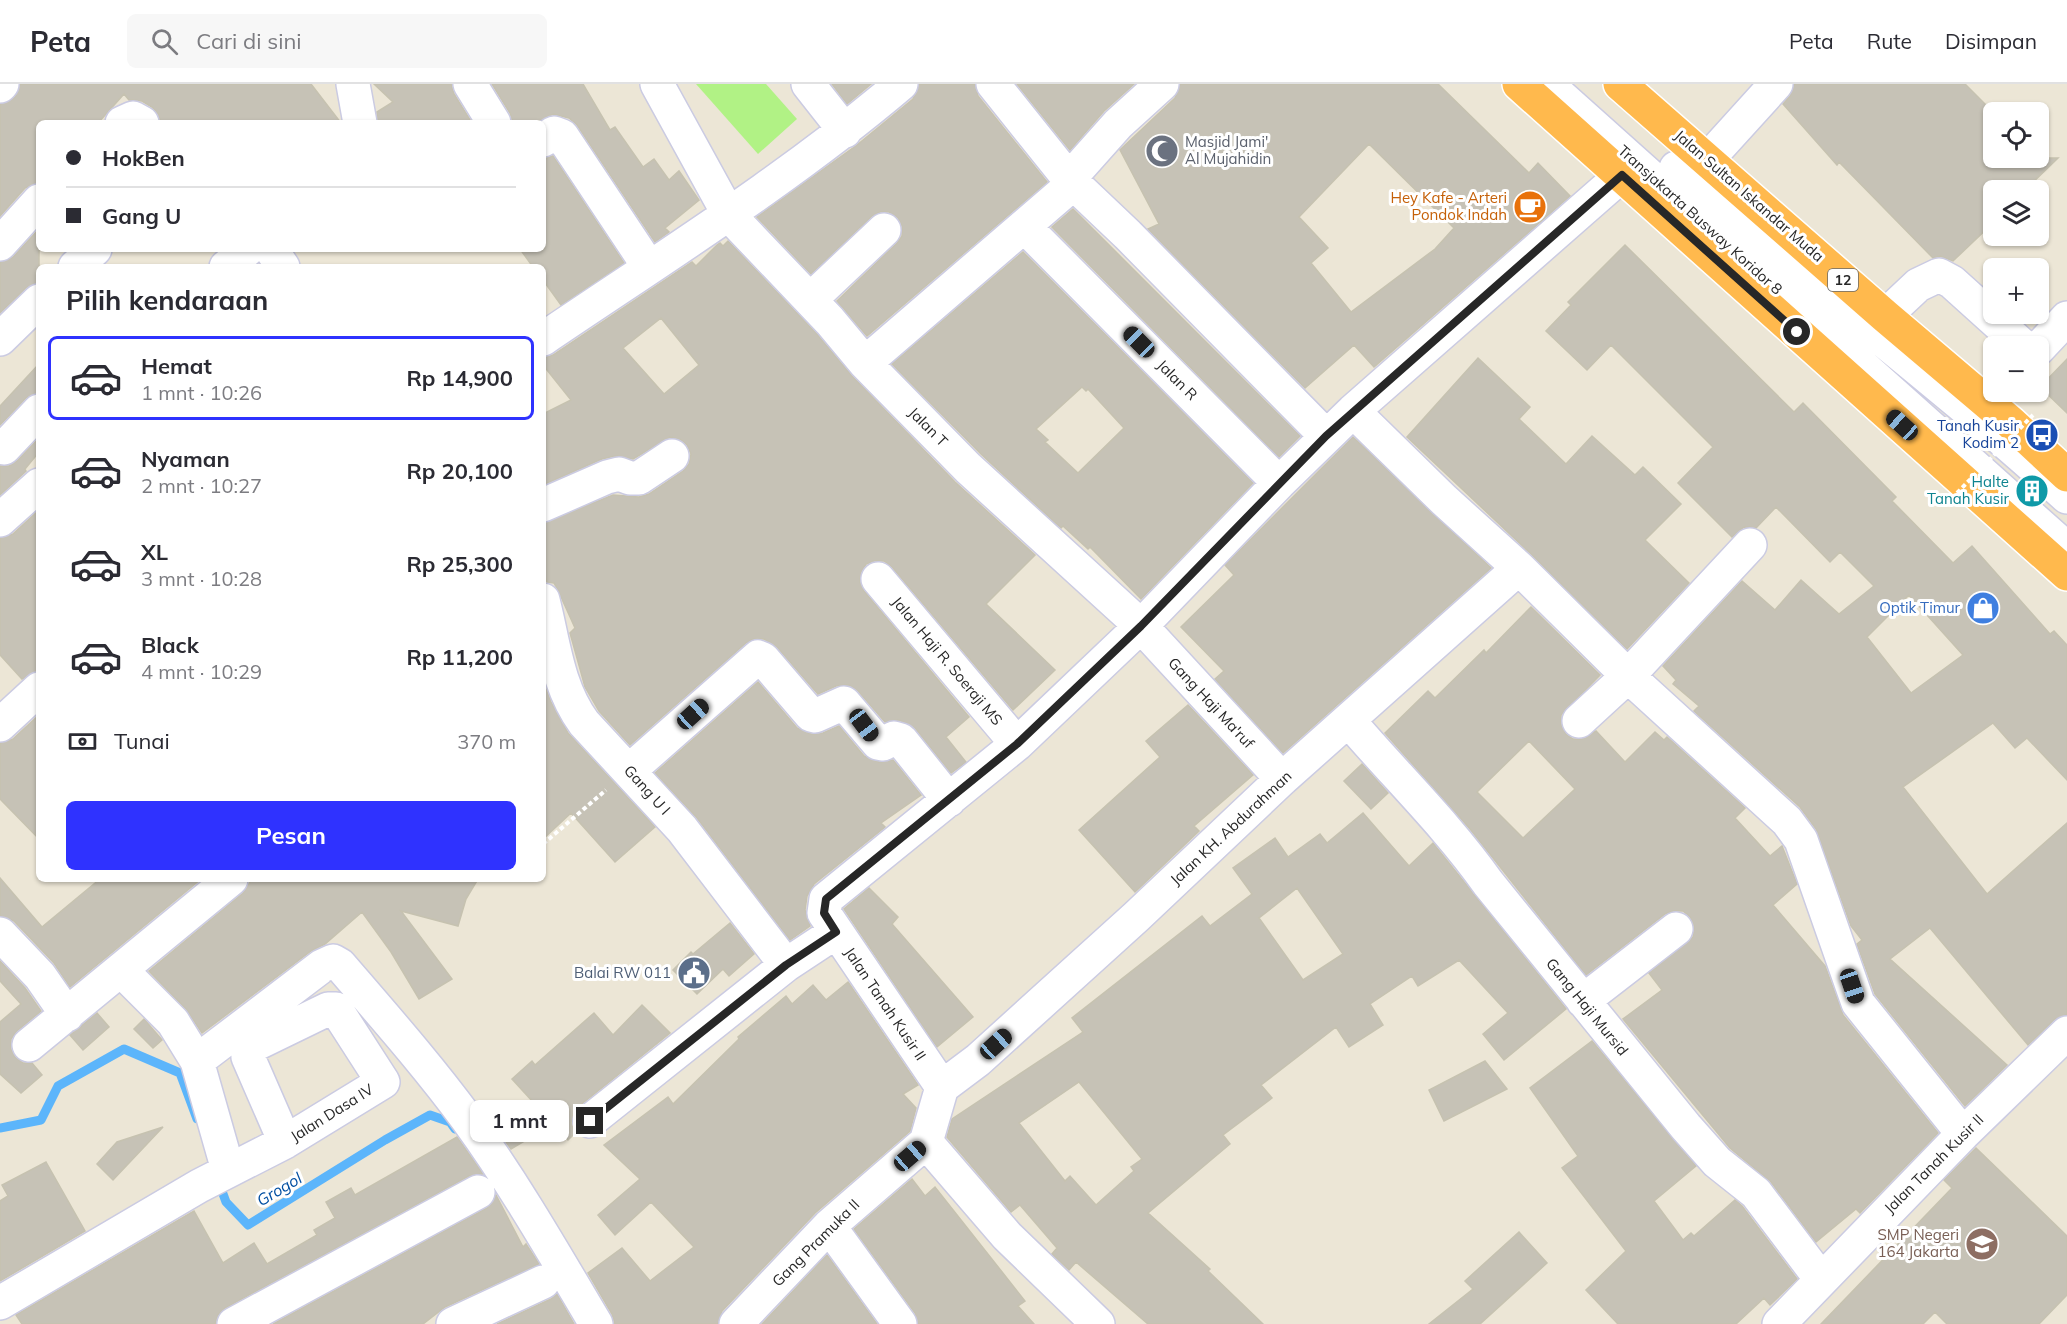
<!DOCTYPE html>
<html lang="id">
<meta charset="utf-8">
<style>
:root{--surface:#fff;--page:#f7f7f7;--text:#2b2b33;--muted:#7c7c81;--line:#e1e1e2;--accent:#2f32ff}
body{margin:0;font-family:Mulish,sans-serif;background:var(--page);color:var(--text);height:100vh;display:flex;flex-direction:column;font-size:22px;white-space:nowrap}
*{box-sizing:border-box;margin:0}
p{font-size:20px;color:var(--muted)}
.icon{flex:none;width:33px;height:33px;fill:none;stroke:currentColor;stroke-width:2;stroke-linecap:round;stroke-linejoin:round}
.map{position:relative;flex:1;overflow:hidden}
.details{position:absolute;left:36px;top:180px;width:510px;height:618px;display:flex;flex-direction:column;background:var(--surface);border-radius:9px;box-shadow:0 2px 4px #0004}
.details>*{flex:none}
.banner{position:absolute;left:36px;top:36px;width:510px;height:132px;border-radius:9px;box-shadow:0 2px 4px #0004;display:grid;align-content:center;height:132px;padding:0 30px;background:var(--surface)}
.controls{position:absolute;left:1983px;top:18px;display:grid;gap:12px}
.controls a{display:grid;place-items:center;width:66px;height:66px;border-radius:9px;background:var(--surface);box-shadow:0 2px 4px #0004;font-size:30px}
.end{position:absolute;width:27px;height:27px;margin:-14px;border:8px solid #272727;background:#fff;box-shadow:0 0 0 3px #fff}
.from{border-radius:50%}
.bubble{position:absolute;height:42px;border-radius:9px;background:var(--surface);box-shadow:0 2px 4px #0004;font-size:20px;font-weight:700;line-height:42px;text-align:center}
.car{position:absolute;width:18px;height:36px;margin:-18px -9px;border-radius:8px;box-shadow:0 0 4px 2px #0007;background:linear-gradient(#222 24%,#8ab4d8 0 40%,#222 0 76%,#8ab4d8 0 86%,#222 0)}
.banner b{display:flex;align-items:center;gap:21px;height:57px;font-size:22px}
.banner b+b{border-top:2px solid var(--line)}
.banner i{width:15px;height:15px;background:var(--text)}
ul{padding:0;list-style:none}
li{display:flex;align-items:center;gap:18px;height:84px;margin:0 12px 9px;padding:0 18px;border:3px solid transparent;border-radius:9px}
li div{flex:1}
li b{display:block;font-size:22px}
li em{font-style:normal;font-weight:700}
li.selected{border-color:var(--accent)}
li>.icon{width:54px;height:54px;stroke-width:1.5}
h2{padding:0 30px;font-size:27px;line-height:72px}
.pay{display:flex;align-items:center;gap:15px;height:66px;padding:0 30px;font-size:22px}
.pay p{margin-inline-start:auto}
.button{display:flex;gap:12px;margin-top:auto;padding:12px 30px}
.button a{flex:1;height:69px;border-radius:9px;background:var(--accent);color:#fff;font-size:24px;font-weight:700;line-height:69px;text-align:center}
header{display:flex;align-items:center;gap:36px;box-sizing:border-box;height:84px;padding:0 30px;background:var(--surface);border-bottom:2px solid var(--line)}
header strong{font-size:28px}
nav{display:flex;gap:33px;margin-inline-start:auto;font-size:21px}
.search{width:420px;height:54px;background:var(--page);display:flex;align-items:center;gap:15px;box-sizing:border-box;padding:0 21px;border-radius:9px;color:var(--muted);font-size:22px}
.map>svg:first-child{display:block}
.pitch{fill:#b1f285}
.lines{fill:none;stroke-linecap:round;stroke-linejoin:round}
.stream{stroke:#5cb5fb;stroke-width:9}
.building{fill:#c6c2b6;stroke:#c6c2b0;stroke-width:1.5;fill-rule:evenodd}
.minor-casing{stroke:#cbcbe2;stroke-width:36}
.highway-casing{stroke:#fff;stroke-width:36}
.path{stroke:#fff;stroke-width:4;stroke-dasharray:4.5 3;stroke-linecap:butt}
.minor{stroke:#fff;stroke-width:33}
.highway{stroke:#ffb94d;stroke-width:33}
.path-bridge{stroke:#fff;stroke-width:4;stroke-dasharray:4.5 3;stroke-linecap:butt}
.route{stroke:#272727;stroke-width:8}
.labels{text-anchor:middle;stroke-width:6;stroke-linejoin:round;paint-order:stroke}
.shield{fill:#fff;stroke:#686868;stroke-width:1.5}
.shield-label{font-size:14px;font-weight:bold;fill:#272727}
.worship-label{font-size:15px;fill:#5b616d;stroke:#fff;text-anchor:start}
.street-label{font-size:15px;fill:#272727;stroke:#fff}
.food-label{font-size:15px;fill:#c56008;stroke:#fff;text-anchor:end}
.transit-label{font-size:15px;fill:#164399;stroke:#fff;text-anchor:end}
.culture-label{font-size:15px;fill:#0d838f;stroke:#fff;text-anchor:end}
.shop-label{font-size:15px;fill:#366cbe;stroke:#fff;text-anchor:end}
.service-label{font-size:15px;fill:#4e5e75;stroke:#fff;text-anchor:end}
.education-label{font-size:15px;fill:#785e54;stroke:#fff;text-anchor:end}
.water-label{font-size:16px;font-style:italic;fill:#004ea1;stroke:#fff}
</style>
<header>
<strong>Peta</strong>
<div class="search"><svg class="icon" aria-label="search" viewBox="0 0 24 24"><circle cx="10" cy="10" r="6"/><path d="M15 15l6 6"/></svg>Cari di sini</div>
<nav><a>Peta</a><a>Rute</a><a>Disimpan</a></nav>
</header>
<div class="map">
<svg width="2067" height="1240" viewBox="0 0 2067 1240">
<rect width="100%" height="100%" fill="#ece6d6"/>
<path class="pitch" d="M696 0H766L797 35 758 70Z"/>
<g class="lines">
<path class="stream" d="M0 1044 41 1036 58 1002 124 965 180 989 197 1035
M219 1099 226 1118 248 1141 385 1056 430 1031 450 1038 455 1045"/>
</g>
<path class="building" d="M20 0H311L341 39H161L158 30 152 23 142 17 129 16 124 10 98 39H39V99L25 104 0 132V20L15 13Z
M374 0H451L454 10 472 39H378L377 28 393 18Z
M492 0H583L610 46 615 43 643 83 654 75 669 96 679 87 699 116 665 144 669 148 655 158 577 41 569 34 553 30 535 39H513L510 29Z
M832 0H871L847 20Z
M919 0H975L978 12 1047 98 867 252 837 217 897 159 902 152V142L898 134 889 128H880L872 132 811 190 757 133 857 61 913 15Z
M1017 0H1134L1104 27 1070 66Z
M1180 0H1438L1529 89 1538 79 1570 112 1374 283 1354 261 1305 304 1148 145 1159 140 1120 66 1175 14ZM1369 60 1454 144 1435 165 1351 228 1311 179 1328 164 1299 133Z
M1794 0H1965L1994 29V74H2058L2025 106H1994V138L1953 177 1940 172 1933 174 1839 78 1837 81 1783 20 1790 12Z
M553 72 624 179 561 221 543 196V183H533L520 165H543V75Z
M1073 125 1300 352 1279 373 1052 143Z
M39 145V199L26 204 0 229V178L13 173Z
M728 157 816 249 852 292 955 398 1035 471 986 520 1055 586 1013 626 892 483 884 477H874L866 480 861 488 860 498 864 507 969 633 946 653 966 678 951 689 915 644 899 636 885 638 858 607 849 601 836 602 818 610 777 563 764 555H754L746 559 630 661 599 627 585 603 570 549 575 544 557 504 554 499 547 498 543 487V439L613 411 639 413 649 410 683 387 689 380 691 370 687 361 681 356 670 353 633 375 615 372 602 375 543 401V330L571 316 543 281V274L553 271 692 178 696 182 717 161 720 159 723 162ZM661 234 699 281 664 310 623 264Z
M1625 161 1794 328 1803 319 1896 413 1892 417 1953 479 1972 462 2050 550 2054 547 2067 561V696L2027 654 2015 664 1993 639 1903 703 1987 810 2067 739V931L2054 936 2028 961 1930 844 1890 875 2007 981 1965 1022 1875 910 1857 860 1862 856 1851 842 1816 745 1800 723 1694 627 1699 622 1673 600 1676 596 1663 582 1742 497 1775 526 1801 496 1839 530 1874 502 1840 468 1830 478 1776 423 1756 444 1744 443 1732 453 1678 399 1713 363 1611 261 1587 286 1546 247 1571 221 1568 218ZM1909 511 1963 571 1911 609 1867 553Z
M1023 168 1253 399 1141 515 1090 463 1088 465 1063 442 1061 444 981 370 892 280ZM1082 303 1086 307 1088 305 1124 344 1078 389 1045 358 1048 356 1036 345Z
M1478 274 1530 323 1519 335 1566 380 1592 352 1635 391 1643 383 1681 420 1645 456 1689 499 1627 565 1532 471 1407 353Z
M2067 275V329L2040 303Z
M39 280V309L26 314 0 341V322Z
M1353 353 1491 484 1283 669 1215 595 1224 587 1181 543 1234 491 1225 481Z
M39 354V368L25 385 26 387 0 411V382H9L17 377Z
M39 426V587L22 595 0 571V454L13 450Z
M1531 523 1600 591 1561 631V640L1566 650 1573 655H1582L1596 647 1625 678 1655 648 1664 656 1667 653 1745 724 1735 734 1770 772 1782 762 1797 800 1773 821 1825 882 1843 931 1938 1049 1860 1129 1856 1125 1816 1158 1771 1098 1730 1064 1623 935 1662 906 1649 889 1693 853 1694 842 1690 833 1683 827H1673L1665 830 1586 891 1470 745 1385 649 1428 607 1435 614 1484 566 1486 569ZM1529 657 1575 705 1523 754 1477 708Z
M543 597 551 618 568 649 655 743 615 778 571 729 543 755Z
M758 598 797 644 811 650 823 649 839 642 864 672 879 678 893 676 921 711 881 739 885 743 814 800 807 812 805 826 810 842 790 856 697 734 655 689Z
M1188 621 1253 691 1194 742 1199 747 1135 808 1079 746 1160 673 1146 657Z
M39 631V755L0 715V659L13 655Z
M1362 680 1388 709 1371 725 1344 697Z
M1363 729 1409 782 1433 759 1566 925 1504 976 1483 950 1508 929 1459 876 1418 902 1412 892 1370 920 1383 941 1349 963 1336 943 1261 1001 1272 1014 1223 1051 1230 1060 1148 1129 1210 1185 1208 1187 1263 1240H1148L1076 1178 1069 1186 1052 1170 1057 1164 1020 1121 1011 1128 947 1053 952 1035 1083 948 1072 934 1202 832 1210 842 1252 810 1233 784 1275 754 1288 773 1320 750 1327 759ZM1297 804 1343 870 1303 896 1259 834ZM1079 998 1142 1075 1131 1083 1134 1087 1096 1121 1070 1092 1065 1097 1019 1039Z
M0 794 42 843 100 795H201L70 903 54 879 14 837 0 832Z
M252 795H478L466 815 458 842 401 827 452 895 419 915 391 868 362 828 325 860 311 867 202 949 186 925 149 887 243 809Z
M869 804 898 833 892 840 973 933 937 963 844 825Z
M730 839 754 870 729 892 723 885 697 910 673 886 691 868 693 870Z
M0 877 25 904 41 927 17 947 11 955V965L15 973 23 979H32L42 991 21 1009 0 990V938L21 920 0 897Z
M848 898 918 1001 903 1010 916 1024 910 1047 815 1129 722 1227 718 1240H615L612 1230 588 1189 622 1164 650 1197 694 1163 651 1118 615 1151 598 1131 640 1095 604 1061 668 1013 673 1020 739 955 738 953 786 912 792 920 813 901 826 916Z
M642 921 670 949 578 1023 573 1030 571 1039 575 1049 568 1056 553 1040 511 1065 494 1041 533 1018 512 995 532 977 535 981 594 929 613 951Z
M97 929 109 943 83 966 70 951Z
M144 935 162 956 153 964 134 945Z
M1592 957 1696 1082 1654 1117 1683 1156 1691 1149 1694 1152 1735 1116 1742 1122 1797 1195 1770 1221 1764 1214 1736 1240H1618L1586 1206 1626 1167 1562 1084 1578 1072 1530 1004Z
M1485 977 1507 1005 1444 1037 1429 1006Z
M163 1043 113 1096 97 1080 117 1058Z
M457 1053 483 1090 469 1092 225 1224 218 1231 215 1240H22L16 1231 194 1127 223 1179 254 1159 267 1180 317 1151 314 1146 335 1134 326 1118 351 1104 355 1111Z
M1976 1064 2067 1152V1211L2039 1240H1947L1935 1228 1923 1240H1821L1952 1104 1944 1096Z
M46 1078 85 1147 0 1197V1117L8 1112 2 1101Z
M912 1095 925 1112 935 1103 1025 1217 1018 1222 1034 1240H918L915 1229 854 1145Z
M496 1111 523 1163 526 1160 539 1180 445 1223 423 1240H273L487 1124Z
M1519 1148 1547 1179 1480 1240H1429L1473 1205 1465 1197Z
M827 1171 877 1240H762Z
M557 1210 574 1240H497L551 1215Z"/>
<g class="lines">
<defs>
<path id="minor" d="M353 0 360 39
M470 0 494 39
M657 0 729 131 830 237 865 279 968 384 1141 542 1282 695
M808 0 845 47
M993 0 1069 95 1128 151 1326 352
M1547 0 2067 465
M0 2 2 0
M122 39 133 34 142 39
M543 56 554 49 562 52 649 183
M1708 75 1776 0
M1676 84C1804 196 1941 298 2067 413
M1069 95 1118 40 1162 0
M1024 142 1279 399
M0 160 39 117
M271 165 283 183
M75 183 95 165
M226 183 248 165
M810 216 884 146
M1885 232 1918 201 1939 191 1952 198 2023 262
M0 255 39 217
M543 255C664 173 789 95 901 0
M2038 265 2067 234
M865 279 1074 99
M1353 327 1444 416 1519 484 1628 592 1787 737 1801 756 1858 919 1963 1050
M4 364 39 327
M543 421 607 393 619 390 630 394H639L672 372
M0 436 39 401
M878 495 1017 660
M543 516C554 559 557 602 584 639L682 745 786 881
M1349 637C1395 691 1447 741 1488 799L1686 1043 1717 1078 1756 1109 1820 1194
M1579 637 1628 592 1750 461
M0 641 39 605
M630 686 758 573 763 575 811 631 815 632 844 619 878 659 883 660 894 654 901 656 949 716
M0 850 40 892 67 931
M121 886 173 938 197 977
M1583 917 1676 845
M29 961 231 795
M942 1003 978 976 1136 833 1282 695 1519 484
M590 1037 786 881 836 848
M228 1086 197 977 322 882 333 877 340 881C383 931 428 982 467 1035 515 1101 555 1171 596 1240
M829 1142 900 1240
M0 1219 199 1102 285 1058 383 998 336 925H328L254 961 248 973 285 1058
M234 1240 478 1108
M453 1240 543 1198
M736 1240 829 1142 926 1058
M1098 1240 1007 1152 926 1058 942 1003 824 829 826 815 1017 660 1141 542 1279 399 1353 327 1622 91
M1779 1240 1963 1050 2067 949"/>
<path id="highway" d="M1519 0 2067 490
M1620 0 1885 232 2010 338 2067 391"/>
</defs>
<use href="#minor" class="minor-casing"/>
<use href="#highway" class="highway-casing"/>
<path class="path" d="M543 760 606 706"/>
<use href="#minor" class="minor"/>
<use href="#highway" class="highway"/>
<path class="path-bridge" d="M1957 409 2033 331"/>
</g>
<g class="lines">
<path class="route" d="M590 1037 786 881 836 848 824 829 826 815 1017 660 1141 542 1326 352 1622 91 1797 248"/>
</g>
<defs>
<symbol id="mosque-disc" viewBox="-11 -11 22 22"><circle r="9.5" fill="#6b7280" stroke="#fff"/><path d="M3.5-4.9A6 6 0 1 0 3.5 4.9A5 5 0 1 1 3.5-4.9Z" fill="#fff"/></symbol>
<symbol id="cafe-disc" viewBox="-11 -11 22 22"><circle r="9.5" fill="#e8710a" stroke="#fff"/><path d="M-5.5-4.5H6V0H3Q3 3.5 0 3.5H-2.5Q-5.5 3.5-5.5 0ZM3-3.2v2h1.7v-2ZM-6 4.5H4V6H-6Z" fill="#fff"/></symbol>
<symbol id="bus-disc" viewBox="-11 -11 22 22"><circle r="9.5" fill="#1a4fb4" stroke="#fff"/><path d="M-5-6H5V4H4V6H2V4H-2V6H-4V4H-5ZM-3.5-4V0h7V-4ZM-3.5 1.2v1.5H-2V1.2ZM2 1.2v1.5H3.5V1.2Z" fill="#fff"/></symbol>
<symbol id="building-disc" viewBox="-11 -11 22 22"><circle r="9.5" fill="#0f9aa8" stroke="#fff"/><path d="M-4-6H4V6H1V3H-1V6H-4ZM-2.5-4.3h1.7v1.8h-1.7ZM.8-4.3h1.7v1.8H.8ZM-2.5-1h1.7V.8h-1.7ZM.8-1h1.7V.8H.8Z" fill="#fff"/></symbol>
<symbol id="shop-disc" viewBox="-11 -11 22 22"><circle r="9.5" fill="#3f7fe0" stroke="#fff"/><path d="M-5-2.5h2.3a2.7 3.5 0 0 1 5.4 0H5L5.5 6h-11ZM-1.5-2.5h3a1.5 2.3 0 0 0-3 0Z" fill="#fff"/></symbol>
<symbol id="civic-disc" viewBox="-11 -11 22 22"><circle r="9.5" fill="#5c6f8a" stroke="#fff"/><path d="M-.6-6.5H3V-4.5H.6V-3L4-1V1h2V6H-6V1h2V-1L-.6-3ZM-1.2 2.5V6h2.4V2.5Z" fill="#fff"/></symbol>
<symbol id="school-disc" viewBox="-11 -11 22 22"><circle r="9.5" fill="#8d6e63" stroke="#fff"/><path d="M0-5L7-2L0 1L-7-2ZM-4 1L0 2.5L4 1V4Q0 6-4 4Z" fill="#fff"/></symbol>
</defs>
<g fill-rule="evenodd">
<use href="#mosque-disc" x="1143" y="48" width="38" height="38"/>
<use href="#cafe-disc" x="1511" y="104" width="38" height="38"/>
<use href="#bus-disc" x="2023" y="332" width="38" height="38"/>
<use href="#building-disc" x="2013" y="388" width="38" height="38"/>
<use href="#shop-disc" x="1964" y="505" width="38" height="38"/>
<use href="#civic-disc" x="675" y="870" width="38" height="38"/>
<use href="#school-disc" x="1963" y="1141" width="38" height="38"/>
</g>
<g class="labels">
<rect class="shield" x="1828" y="185" width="30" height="22" rx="4.5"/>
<g class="shield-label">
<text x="1843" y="201">12</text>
</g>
<g class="worship-label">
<text x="1185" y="63">Masjid Jami'<tspan x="1185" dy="17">Al Mujahidin</tspan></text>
</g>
<g class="street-label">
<text transform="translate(1749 112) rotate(41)" y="5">Jalan Sultan Iskandar Muda</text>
<text transform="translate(1700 136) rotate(42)" y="5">Transjakarta Busway Koridor 8</text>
<text transform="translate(1177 296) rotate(45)" y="5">Jalan R</text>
<text transform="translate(928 343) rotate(45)" y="5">Jalan T</text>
<text transform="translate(947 577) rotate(50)" y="5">Jalan Haji R. Soeraji MS</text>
<text transform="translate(1211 619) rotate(47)" y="5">Gang Haji Ma'ruf</text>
<text transform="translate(647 706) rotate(48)" y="5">Gang U I</text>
<text transform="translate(1231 744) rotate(-43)" y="5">Jalan KH. Abdurahman</text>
<text transform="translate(885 920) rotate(56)" y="5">Jalan Tanah Kusir II</text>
<text transform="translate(1587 923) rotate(51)" y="5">Gang Haji Mursid</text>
<text transform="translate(332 1029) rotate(-32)" y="5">Jalan Dasa IV</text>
<text transform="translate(1934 1080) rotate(-45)" y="5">Jalan Tanah Kusir II</text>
<text transform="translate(816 1159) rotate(-45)" y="5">Gang Pramuka II</text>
</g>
<g class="food-label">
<text x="1507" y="119">Hey Kafe - Arteri<tspan x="1507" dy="17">Pondok Indah</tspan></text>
</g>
<g class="transit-label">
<text x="2019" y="347">Tanah Kusir<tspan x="2019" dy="17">Kodim 2</tspan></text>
</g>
<g class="culture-label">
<text x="2009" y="403">Halte<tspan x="2009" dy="17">Tanah Kusir</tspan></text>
</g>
<g class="shop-label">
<text x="1960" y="529">Optik Timur</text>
</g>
<g class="service-label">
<text x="671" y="894">Balai RW 011</text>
</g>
<g class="education-label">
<text x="1959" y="1156">SMP Negeri<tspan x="1959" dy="17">164 Jakarta</tspan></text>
</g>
<g class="water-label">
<text transform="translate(279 1105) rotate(-31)" y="6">Grogol</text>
</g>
</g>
</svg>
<div class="controls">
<a><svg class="icon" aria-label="locate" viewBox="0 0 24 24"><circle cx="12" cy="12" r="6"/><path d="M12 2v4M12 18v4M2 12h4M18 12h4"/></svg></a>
<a><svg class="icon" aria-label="layers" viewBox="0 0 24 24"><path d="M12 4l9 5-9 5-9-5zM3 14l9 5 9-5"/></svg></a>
<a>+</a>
<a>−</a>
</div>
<i class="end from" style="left:1797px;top:248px"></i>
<i class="end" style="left:590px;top:1037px"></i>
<div class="bubble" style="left:470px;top:1016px;width:99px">1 mnt</div>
<i class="car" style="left:1139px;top:258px;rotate:315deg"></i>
<i class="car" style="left:1902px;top:341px;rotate:312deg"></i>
<i class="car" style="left:693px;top:630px;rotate:48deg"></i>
<i class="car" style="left:864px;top:641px;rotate:143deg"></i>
<i class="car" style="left:1852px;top:902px;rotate:161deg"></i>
<i class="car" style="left:996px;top:960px;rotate:48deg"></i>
<i class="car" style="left:910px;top:1072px;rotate:49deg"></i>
<div class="banner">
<b><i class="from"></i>HokBen</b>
<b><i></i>Gang U</b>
</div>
<section class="details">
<h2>Pilih kendaraan</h2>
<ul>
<li class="selected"><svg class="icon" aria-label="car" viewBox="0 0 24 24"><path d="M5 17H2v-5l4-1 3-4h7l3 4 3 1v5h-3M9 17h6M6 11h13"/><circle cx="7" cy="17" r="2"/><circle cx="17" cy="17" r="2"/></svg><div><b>Hemat</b><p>1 mnt · 10:26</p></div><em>Rp 14,900</em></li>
<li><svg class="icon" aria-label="car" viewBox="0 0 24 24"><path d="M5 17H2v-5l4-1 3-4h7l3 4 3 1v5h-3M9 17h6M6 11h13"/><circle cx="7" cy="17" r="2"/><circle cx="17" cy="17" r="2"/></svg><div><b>Nyaman</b><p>2 mnt · 10:27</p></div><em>Rp 20,100</em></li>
<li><svg class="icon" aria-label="car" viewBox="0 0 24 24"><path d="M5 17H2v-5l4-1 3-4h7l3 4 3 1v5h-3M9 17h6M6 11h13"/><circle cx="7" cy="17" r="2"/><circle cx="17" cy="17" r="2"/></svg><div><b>XL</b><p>3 mnt · 10:28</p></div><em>Rp 25,300</em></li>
<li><svg class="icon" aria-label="car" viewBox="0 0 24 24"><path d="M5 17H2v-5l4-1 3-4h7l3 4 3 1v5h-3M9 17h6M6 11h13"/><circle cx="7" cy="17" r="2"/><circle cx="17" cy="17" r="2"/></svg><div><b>Black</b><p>4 mnt · 10:29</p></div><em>Rp 11,200</em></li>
</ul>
<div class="pay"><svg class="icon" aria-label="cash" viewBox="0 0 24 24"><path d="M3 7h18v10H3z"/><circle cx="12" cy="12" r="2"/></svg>Tunai<p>370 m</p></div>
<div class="button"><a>Pesan</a></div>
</section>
</div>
